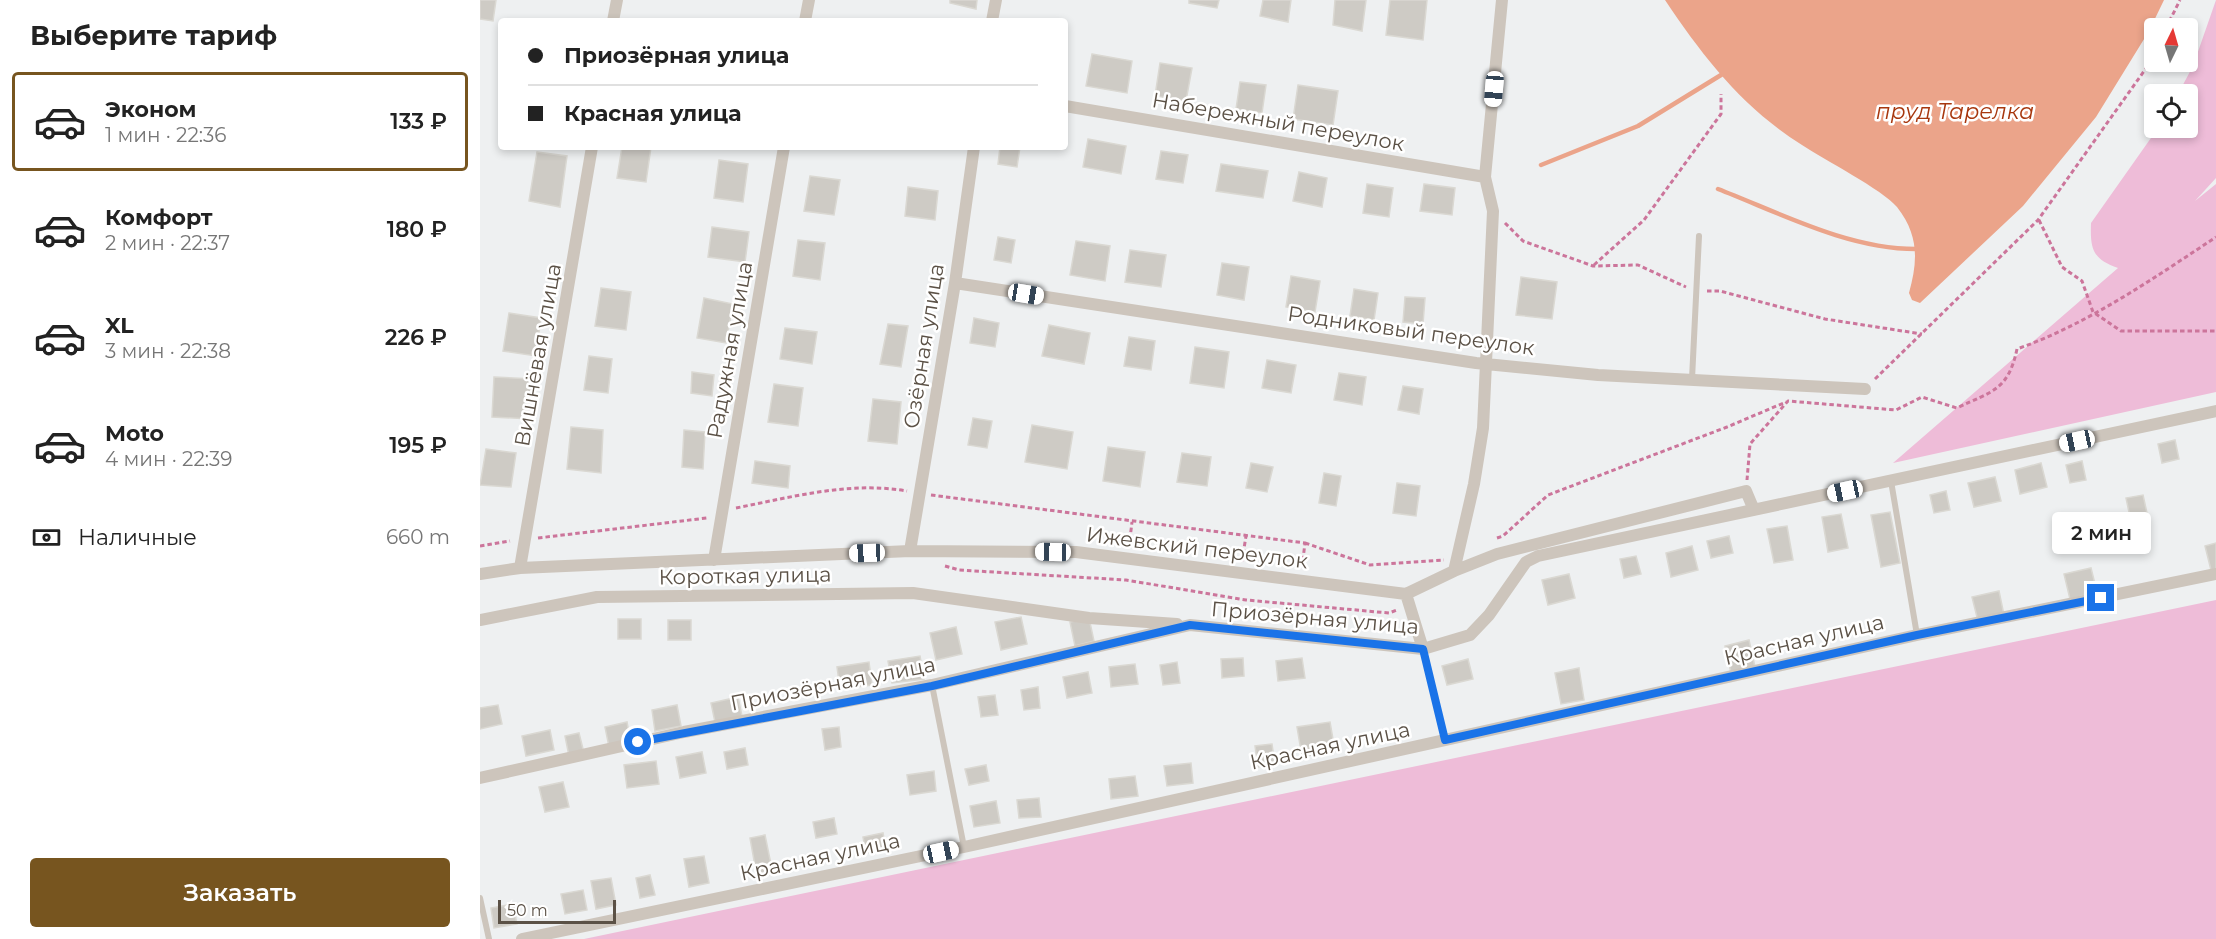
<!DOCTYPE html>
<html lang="ru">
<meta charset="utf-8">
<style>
:root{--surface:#fff;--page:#f2f2f2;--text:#222;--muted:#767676;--line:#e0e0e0;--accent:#77551f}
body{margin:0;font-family:Montserrat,sans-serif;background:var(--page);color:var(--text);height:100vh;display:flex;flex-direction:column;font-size:22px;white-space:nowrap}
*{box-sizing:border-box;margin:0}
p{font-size:20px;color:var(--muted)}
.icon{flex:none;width:33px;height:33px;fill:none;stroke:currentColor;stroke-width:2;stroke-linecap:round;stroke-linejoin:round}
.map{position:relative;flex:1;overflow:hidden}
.sheet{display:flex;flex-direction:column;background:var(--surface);width:480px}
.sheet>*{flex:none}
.hud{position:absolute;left:18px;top:18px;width:570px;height:132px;border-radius:6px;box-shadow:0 3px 9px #0003;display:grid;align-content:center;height:132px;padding:0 30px;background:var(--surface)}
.needle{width:39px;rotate:5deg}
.fabs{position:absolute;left:1664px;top:18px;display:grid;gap:12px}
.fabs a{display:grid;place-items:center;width:54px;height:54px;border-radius:6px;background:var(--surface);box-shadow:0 3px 9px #0003;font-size:30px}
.scale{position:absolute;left:18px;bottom:15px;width:118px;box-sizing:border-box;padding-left:6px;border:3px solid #5b5146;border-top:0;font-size:16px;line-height:21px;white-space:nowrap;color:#5b5146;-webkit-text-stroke:4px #fff;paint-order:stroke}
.end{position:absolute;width:27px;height:27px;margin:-14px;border:8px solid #1a73e8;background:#fff;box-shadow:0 0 0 3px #fff}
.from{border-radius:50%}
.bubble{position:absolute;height:42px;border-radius:6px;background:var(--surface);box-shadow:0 3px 9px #0003;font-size:20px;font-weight:600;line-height:42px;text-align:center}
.car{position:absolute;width:18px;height:36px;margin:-18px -9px;border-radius:8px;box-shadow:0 0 4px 2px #0007;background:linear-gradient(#fff 24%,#345 0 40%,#fff 0 76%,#345 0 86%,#fff 0)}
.hud b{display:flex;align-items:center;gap:21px;height:57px;font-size:22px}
.hud b+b{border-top:2px solid var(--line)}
.hud i{width:15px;height:15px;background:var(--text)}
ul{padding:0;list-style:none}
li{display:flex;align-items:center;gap:18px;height:99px;margin:0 12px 9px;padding:0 18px;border:3px solid transparent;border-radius:6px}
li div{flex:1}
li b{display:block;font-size:22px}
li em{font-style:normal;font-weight:600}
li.on{border-color:var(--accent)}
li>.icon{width:54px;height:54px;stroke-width:1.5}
h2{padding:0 30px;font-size:27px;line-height:72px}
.pay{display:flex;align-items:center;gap:15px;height:66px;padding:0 30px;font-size:22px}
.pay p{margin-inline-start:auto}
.button{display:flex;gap:12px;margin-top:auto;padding:12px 30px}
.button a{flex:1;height:69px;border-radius:6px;background:var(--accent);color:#fff;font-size:24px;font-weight:600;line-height:69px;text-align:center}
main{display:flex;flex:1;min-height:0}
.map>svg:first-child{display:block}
.green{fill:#eebcd8}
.water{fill:#eba48a}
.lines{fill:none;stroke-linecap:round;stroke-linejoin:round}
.stream{stroke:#eba48a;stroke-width:4.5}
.building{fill:#cecbc5;stroke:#dad8d2;stroke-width:1.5}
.path{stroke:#cc759b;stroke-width:3;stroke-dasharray:4.5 3;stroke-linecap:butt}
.lane{stroke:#cdc5bc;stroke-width:6}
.street{stroke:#cdc5bc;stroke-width:12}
.route{stroke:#1a73e8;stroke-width:8}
.labels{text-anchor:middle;stroke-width:5;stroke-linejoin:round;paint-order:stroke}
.street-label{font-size:21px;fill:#5b5146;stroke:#fff}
.water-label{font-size:22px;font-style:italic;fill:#a7370e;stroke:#fff}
</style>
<main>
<section class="sheet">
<h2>Выберите тариф</h2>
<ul>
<li class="on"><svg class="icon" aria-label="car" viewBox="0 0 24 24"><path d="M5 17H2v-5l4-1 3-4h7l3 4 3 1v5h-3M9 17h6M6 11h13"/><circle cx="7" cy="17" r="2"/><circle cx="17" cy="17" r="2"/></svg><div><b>Эконом</b><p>1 мин · 22:36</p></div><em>133 ₽</em></li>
<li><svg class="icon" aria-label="car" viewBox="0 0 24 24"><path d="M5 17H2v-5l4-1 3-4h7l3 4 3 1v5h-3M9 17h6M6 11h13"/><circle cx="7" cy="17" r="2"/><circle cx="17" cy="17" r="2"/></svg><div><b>Комфорт</b><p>2 мин · 22:37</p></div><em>180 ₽</em></li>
<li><svg class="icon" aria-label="car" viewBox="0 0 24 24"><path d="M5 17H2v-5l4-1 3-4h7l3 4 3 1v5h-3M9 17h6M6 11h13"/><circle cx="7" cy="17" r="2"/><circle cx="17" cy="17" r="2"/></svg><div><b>XL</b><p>3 мин · 22:38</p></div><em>226 ₽</em></li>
<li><svg class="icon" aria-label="car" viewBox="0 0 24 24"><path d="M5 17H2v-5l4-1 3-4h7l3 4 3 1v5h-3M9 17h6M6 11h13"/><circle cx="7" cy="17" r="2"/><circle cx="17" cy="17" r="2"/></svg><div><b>Moto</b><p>4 мин · 22:39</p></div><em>195 ₽</em></li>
</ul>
<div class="pay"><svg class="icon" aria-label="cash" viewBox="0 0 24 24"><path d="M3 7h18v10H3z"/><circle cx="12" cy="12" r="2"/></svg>Наличные<p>660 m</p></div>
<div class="button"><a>Заказать</a></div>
</section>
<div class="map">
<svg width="1736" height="939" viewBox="0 0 1736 939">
<rect width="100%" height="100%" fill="#eef0f1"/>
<path class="green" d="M1736 0V178L1715 201 1736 184V392L1413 463 1638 268C1613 259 1610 250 1611 223L1678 128H1707V94H1698L1713 66Z
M1736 600V939H104Z"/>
<path class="water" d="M1185 0H1684L1669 31 1616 117 1543 206 1440 303 1432 300 1429 293C1438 261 1439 235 1417 207 1403 190 1343 159 1322 145 1262 107 1224 58 1185 0Z"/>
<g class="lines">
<path class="stream" d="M1061 165 1158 126 1241 75
M1238 189C1300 213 1368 249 1436 249"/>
</g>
<path class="building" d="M0 0H16L13 21 0 19Z
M470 0H497L496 9 470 3Z
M709 0H739L737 8 709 3Z
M783 0H811L808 22 780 16Z
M855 0H886L882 31 853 25Z
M910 0H947L943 40 906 35Z
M612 54 652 61 647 93 606 86Z
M680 63 712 68 706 101 675 96Z
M760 82 786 85 782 113 756 109Z
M818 85 858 91 853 125 813 119Z
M608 139 646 146 641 174 603 167Z
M142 147H171L166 182 137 178Z
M520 147H540L537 167 518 164Z
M681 151 708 155 703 183 676 179Z
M57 152 87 156 80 207 49 201Z
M239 160 268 164 263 202 234 198Z
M741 164 788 171 783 198 736 191Z
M819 172 847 178 842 207 813 201Z
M330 176 360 180 354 215 324 211Z
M887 184 913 188 909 217 883 213Z
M944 184 975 188 972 215 940 211Z
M428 187 458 191 455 220 425 216Z
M232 227 269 232 265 262 228 257Z
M518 237 535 240 531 263 514 260Z
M318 240 345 243 340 280 313 276Z
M596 241 630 246 625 281 590 275Z
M650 250 686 255 681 287 645 282Z
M742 263 769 267 764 300 737 295Z
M811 276 840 281 835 312 806 307Z
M1041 277 1077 282 1072 319 1036 315Z
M121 288 151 292 146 330 115 326Z
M874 289 898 293 894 320 870 316Z
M925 297 945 298 943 324 923 322Z
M224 298 253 304 246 343 217 338Z
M29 313 61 318 56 356 23 351Z
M494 318 519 323 515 347 490 343Z
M408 324 428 326 421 367 400 364Z
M569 325 610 333 604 364 562 356Z
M305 328 337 332 332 364 300 359Z
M649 337 675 341 671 370 644 366Z
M715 347 749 352 744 388 710 383Z
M109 356 132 359 128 393 104 390Z
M787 360 816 365 811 393 782 388Z
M212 372 234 375 232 396 211 393Z
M859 373 886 377 882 405 854 400Z
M14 377 53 379 50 419 12 417Z
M294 384 323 388 318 426 288 422Z
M923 386 943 389 939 414 918 410Z
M393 399 421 402 417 444 388 441Z
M493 418 512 421 507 448 488 445Z
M552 425 593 432 587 469 545 462Z
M91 427 123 430 121 473 87 469Z
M204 430 225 432 223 469 202 467Z
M1695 440 1699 459 1682 463 1678 444Z
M628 447 665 452 660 487 623 481Z
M6 449 36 453 31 487 0 485Z
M702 453 731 457 727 486 697 482Z
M275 461 310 466 308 488 272 483Z
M1602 461 1606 480 1590 483 1586 465Z
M771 463 793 467 787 492 766 488Z
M1561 463 1567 487 1540 494 1535 470Z
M844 473 861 476 856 506 839 503Z
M1515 477 1521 501 1494 507 1488 483Z
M917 483 940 486 936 516 913 513Z
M1466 491 1470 510 1454 513 1450 495Z
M1663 495 1667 513 1650 517 1646 498Z
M1410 512 1420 563 1401 567 1391 515Z
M1361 514 1368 548 1348 552 1342 517Z
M1307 526 1313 560 1294 563 1287 529Z
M1249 536 1253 553 1231 558 1227 541Z
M1736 543V569L1731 570 1725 546Z
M1212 546 1218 570 1191 577 1186 553Z
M1156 556 1161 574 1144 578 1140 559Z
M1611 568 1617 592 1590 599 1584 574Z
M1089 574 1095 598 1068 605 1062 580Z
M1519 591 1524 615 1498 621 1492 597Z
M541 617 547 644 521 650 515 622Z
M609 618 614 641 595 646 590 622Z
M138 619H161V639H138Z
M188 620H211V640H188Z
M476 627 482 654 456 660 450 633Z
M1269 640 1275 667 1251 673 1245 646Z
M440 656 444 679 412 683 408 661Z
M763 658 764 676 742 678 741 659Z
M822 658 825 678 798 681 796 661Z
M988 659 993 679 967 685 962 666Z
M389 662 392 685 360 689 357 667Z
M697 662 700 683 683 685 680 665Z
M655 664 658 684 631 687 629 667Z
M1099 668 1104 700 1081 704 1075 673Z
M608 672 612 693 587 698 583 677Z
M558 687 560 708 544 710 541 690Z
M515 695 518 715 501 717 498 697Z
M258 697 262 716 235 722 231 703Z
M18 705 22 724 0 729V708Z
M197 705 201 726 175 731 172 710Z
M147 722 151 743 129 747 125 727Z
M850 722 855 751 822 757 817 727Z
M359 727 361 747 345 750 342 729Z
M70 730 74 750 46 756 42 736Z
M99 733 104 753 89 756 85 736Z
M792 744 795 765 778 767 775 746Z
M265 748 268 765 247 769 244 752Z
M222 752 226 773 200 778 196 757Z
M176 761 179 784 147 788 144 765Z
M711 763 713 783 687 786 684 766Z
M506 765 509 781 489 785 485 769Z
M454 771 456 791 430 795 427 775Z
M655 776 658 796 631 799 629 779Z
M83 782 89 807 65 812 59 787Z
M559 798 561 817 539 818 537 800Z
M516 801 520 823 494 827 490 806Z
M354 818 357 834 336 838 333 822Z
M403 833 406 849 386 853 383 837Z
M285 835 293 874 277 877 270 838Z
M224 856 229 883 209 887 204 859Z
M170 875 175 895 160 898 156 878Z
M131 878 136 905 116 909 111 881Z
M103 890 107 910 85 914 81 894Z
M33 904 37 924 14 928 11 908Z"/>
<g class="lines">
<path class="path" d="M1686 28 1700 0
M1559 220 1582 267 1602 281 1613 312 1641 331H1736
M1025 223 1043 241 1113 266 1158 265 1206 287
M1114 265 1164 220 1241 114V94
M1227 291H1240L1345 319 1442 334
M1395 379 1558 220 1667 67 1674 53
M1267 480 1270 444 1308 401 1416 410 1442 397 1477 408C1512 391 1528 391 1537 349 1608 324 1674 278 1736 237
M451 495 825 543 822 567
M256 508C312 497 370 481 427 491
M58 538 227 518
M1017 538 1023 536 1068 495 1247 427 1306 402
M825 543 890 565 964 560
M0 546 30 541
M649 547 652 522
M762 561 766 536
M465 566 479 570 646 580 766 600 909 613 917 610"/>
<path class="lane" d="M1212 379 1219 236
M1411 481 1437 635
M943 649 965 740
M452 685 484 847
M0 898 9 939"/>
<path class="street" d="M133 21 137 0
M325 21 329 0
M512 21 516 0
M585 106 1005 177
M475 283 996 363 1118 375 1385 389
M430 551 475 283 494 147
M234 560 304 147
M40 568 112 147
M974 571 1017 554 1266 491 1274 510
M0 574 40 568 430 551 596 552 926 594
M926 594 974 571 994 484 1003 428 1013 211 1005 177 1022 0
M926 594 943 649
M0 620 117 597 433 593 609 618 697 624
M0 778 204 732 452 685 710 625 943 649 990 635 1009 615 1046 562 1058 556 1736 411
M42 939 484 847 1437 635 1736 574"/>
</g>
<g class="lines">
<path class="route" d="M158 742 452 686 710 625 943 649 965 740 1437 635 1621 598"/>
</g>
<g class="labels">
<g class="street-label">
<text transform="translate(798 122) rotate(10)" y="7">Набережный переулок</text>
<text transform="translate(931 331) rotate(8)" y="7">Родниковый переулок</text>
<text transform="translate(444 346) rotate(-81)" y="7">Озёрная улица</text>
<text transform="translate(250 350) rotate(-80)" y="7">Радужная улица</text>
<text transform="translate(58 355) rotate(-80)" y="7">Вишнёвая улица</text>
<text transform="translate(717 548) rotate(7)" y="7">Ижевский переулок</text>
<text transform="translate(265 576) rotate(-1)" y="7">Короткая улица</text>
<text transform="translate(835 618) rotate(5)" y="7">Приозёрная улица</text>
<text transform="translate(1324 640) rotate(-13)" y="7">Красная улица</text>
<text transform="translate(353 684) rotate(-11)" y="7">Приозёрная улица</text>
<text transform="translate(850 746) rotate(-12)" y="7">Красная улица</text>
<text transform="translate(340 857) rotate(-12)" y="7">Красная улица</text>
</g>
<g class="water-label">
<text x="1475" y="119">пруд Тарелка</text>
</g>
</g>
</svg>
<div class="fabs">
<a><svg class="needle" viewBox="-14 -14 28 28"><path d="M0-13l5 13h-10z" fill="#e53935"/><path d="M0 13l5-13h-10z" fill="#767676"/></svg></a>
<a><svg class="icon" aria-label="locate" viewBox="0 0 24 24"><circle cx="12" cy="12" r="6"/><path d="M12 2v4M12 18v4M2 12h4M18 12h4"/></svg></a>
</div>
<div class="scale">50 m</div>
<i class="end from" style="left:158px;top:742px"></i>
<i class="end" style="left:1621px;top:598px"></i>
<div class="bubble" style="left:1572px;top:512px;width:99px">2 мин</div>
<i class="car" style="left:1014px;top:89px;rotate:185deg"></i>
<i class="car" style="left:546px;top:294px;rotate:99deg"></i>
<i class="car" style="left:1597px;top:441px;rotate:258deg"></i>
<i class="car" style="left:1365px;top:491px;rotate:258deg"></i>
<i class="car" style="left:573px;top:552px;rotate:271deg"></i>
<i class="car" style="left:387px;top:553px;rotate:268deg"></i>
<i class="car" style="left:461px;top:852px;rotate:78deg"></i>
<div class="hud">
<b><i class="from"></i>Приозёрная улица</b>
<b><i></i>Красная улица</b>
</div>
</div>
</main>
